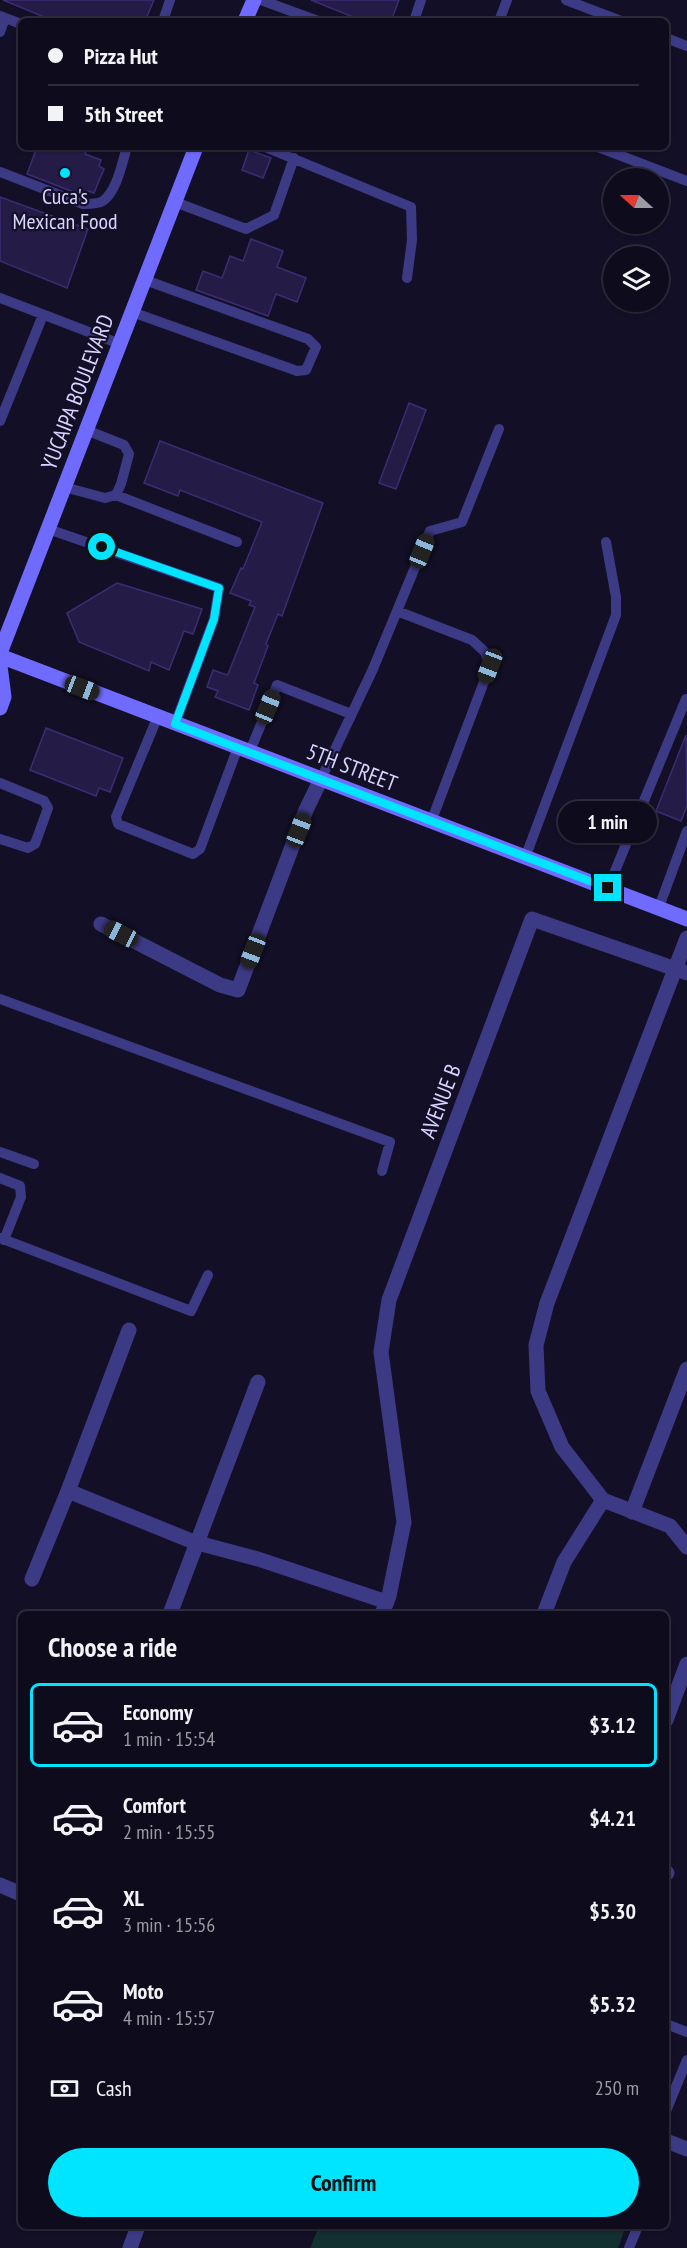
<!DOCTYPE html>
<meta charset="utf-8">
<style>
:root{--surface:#0e0b1c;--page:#171425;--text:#f1f3f6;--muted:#9b9ba3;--line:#2e2b3b;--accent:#00e5ff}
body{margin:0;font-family:"PT Sans Narrow",sans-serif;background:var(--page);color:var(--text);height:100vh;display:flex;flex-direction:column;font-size:22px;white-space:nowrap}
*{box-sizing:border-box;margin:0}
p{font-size:20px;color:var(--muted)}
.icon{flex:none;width:33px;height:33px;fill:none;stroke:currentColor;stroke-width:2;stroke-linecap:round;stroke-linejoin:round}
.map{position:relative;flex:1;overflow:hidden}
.side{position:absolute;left:18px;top:1611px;width:651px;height:618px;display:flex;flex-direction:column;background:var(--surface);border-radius:9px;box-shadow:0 2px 4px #0004,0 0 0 2px var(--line)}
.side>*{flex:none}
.banner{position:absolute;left:18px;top:18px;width:651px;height:132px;border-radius:9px;box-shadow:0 2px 4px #0004,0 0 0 2px var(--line);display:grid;align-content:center;height:132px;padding:0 30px;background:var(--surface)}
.needle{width:39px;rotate:291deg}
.buttons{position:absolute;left:603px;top:168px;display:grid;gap:12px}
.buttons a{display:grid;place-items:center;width:66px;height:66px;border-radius:50%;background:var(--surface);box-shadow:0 2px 4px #0004,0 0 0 2px var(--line);font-size:30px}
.end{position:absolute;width:27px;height:27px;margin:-14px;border:8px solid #00e5ff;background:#111;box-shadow:0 0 0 3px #111}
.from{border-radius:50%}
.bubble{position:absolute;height:42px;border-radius:21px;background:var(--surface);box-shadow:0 2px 4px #0004,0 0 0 2px var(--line);font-size:20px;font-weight:800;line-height:42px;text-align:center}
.car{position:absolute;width:18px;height:36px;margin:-18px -9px;border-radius:8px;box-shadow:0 0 4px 2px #0007;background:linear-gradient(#222 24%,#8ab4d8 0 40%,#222 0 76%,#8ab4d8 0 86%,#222 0)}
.banner b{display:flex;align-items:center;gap:21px;height:57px;font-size:22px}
.banner b+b{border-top:2px solid var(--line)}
.banner i{width:15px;height:15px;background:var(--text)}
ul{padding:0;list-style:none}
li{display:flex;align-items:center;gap:18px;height:84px;margin:0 12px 9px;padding:0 18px;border:3px solid transparent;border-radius:9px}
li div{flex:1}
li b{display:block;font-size:22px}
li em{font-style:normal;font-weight:800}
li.on{border-color:var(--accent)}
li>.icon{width:54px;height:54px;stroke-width:1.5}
h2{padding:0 30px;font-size:27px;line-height:72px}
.pay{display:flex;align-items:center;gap:15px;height:66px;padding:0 30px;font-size:22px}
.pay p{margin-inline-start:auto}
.primary-button{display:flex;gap:12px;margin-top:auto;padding:12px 30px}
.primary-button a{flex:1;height:69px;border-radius:36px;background:var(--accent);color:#111;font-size:24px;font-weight:800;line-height:69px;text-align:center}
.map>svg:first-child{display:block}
.green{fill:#12302f}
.building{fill:#241b47;stroke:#3b2d73;stroke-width:1.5}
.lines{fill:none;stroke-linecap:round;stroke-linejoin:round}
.lane{stroke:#3d3a85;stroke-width:10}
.street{stroke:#3d3a85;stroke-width:15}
.secondary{stroke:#6f6bff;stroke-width:15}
.route{stroke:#00e5ff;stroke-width:8}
.poi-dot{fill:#00e5ff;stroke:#130f26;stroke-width:2}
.labels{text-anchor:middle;stroke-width:4.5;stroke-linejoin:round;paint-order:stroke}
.poi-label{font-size:22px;fill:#d9d4ff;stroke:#130f26}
.street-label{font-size:22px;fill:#d9d4ff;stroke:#130f26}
</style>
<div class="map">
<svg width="687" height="2248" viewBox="0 0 687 2248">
<rect width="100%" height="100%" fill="#130f26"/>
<path class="green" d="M319 2226H626L618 2248H310Z"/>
<path class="building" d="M3 0H154L145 21H54Z
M311 0H399L391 21H363Z
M37 147H89L85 154 101 160 99 166 104 169 94 193 88 191 84 196 27 174Z
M249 150 271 158 263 178 242 170Z
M0 197 88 229 67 288 0 261Z
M251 239 283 251 277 267 306 278 297 302 276 294 268 316 196 290 203 271 222 278 230 256 243 261Z
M409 403 426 410 396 489 379 483Z
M160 441 323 503 282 616 278 614 266 644 268 646 254 683 258 685 249 710 215 697 218 691 207 687 213 670 227 675 228 674 255 607 249 605 251 601 230 593 241 568 243 569 262 522 180 490 178 496 144 483Z
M117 583 202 609 193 634 184 631 169 670 151 662 149 671 79 642 67 613Z
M46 728 123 758 110 792 99 788 96 796 30 770Z
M686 735 687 806 681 821 656 811Z"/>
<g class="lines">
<path class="lane" d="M261 0 318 21
M566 0 621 21
M0 16 21 24
M163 21 170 0
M414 21 421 0
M499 21 507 0
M0 32 5 18
M666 38 687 46
M265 147 411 207 412 240 407 278
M598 147 687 181
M0 172 83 204C89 204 98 204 103 201 117 191 122 163 127 147
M175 202 246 229 274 215 294 158
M0 298 120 344
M132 312 297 371 306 370 316 347 308 339 145 280
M0 421 43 315
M64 487 105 498 116 495 121 484 129 454 124 445 86 430
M116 495 237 542
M48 529 219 588 214 619 175 724
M397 611 472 640 485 652 490 666 431 822
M158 716 116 817 118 824 193 854 200 849 238 747
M250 751 277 685 351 714
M321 779 373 669 430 531 462 522 499 429
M0 783 44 801 48 808 35 844 28 848 0 839
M525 858 616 615V597L606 542
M608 888 686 699
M659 907 687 831
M0 999 390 1142 382 1171
M0 1152 34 1164
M0 1178 20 1186 21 1197 4 1240
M0 1238 191 1311 208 1275
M666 2024 687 2032
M666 2111 687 2060
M629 2248 638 2226"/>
<path class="street" d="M101 924 220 985 238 990 306 810 321 779
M687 938 547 1303 536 1345 538 1391 562 1447 603 1500 670 1526 687 1547
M68 1491 129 1330
M632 1512 687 1369
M32 1579 68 1491 194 1542 258 1559 387 1602
M170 1614 258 1382
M382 1614 389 1596 404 1522 381 1352 389 1300 532 919 687 973
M544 1614 564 1562 603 1500
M666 1720 687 1664
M666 1872 667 1873
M0 1885 21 1894
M666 2141 687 2149
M130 2248 138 2226"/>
<path class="secondary" d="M245 21 254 0
M0 653 196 147
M0 656 687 919
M0 666 4 697 0 708"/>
</g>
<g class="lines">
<path class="route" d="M102 547 219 588 214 619 175 724 608 888"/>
</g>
<circle class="poi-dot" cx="65" cy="173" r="6"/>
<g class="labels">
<g class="poi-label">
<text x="65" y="204">Cuca's<tspan x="65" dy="25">Mexican Food</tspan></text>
</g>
<g class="street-label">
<text transform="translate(77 392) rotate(-69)" y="8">YUCAIPA BOULEVARD</text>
<text transform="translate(352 767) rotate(21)" y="8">5TH STREET</text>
<text transform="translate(440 1101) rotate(-69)" y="8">AVENUE B</text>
</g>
</g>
</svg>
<div class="buttons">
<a><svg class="needle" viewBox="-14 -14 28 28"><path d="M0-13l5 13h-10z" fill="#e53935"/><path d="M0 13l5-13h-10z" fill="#9b9ba3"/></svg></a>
<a><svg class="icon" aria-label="layers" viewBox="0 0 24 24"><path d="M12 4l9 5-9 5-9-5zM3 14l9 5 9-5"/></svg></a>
</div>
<i class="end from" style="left:102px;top:547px"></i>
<i class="end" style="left:608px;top:888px"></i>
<div class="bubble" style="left:558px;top:801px;width:99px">1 min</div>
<i class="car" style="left:422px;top:551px;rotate:22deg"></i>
<i class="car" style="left:490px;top:666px;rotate:201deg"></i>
<i class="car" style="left:82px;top:688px;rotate:111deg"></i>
<i class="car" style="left:268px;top:707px;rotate:22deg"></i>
<i class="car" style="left:299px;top:830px;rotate:21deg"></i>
<i class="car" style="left:121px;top:934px;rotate:297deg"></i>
<i class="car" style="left:253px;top:951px;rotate:201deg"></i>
<div class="banner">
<b><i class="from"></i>Pizza Hut</b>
<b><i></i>5th Street</b>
</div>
<section class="side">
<h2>Choose a ride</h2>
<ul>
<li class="on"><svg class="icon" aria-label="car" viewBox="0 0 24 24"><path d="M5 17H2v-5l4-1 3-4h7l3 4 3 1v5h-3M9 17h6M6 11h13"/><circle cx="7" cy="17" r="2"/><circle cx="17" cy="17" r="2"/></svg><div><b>Economy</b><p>1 min · 15:54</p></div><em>$3.12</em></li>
<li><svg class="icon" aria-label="car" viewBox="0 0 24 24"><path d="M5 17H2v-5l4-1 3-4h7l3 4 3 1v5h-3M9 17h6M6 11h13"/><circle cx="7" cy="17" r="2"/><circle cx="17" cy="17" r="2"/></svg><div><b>Comfort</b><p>2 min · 15:55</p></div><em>$4.21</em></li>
<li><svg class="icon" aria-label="car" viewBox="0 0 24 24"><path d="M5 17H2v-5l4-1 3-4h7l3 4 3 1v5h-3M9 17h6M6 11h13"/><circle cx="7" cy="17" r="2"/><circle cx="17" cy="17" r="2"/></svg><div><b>XL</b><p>3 min · 15:56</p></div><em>$5.30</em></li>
<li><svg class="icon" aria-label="car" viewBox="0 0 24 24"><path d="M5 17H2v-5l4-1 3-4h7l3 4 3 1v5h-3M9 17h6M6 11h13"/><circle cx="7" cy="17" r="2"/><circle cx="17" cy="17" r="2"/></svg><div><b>Moto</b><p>4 min · 15:57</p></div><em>$5.32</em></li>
</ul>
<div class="pay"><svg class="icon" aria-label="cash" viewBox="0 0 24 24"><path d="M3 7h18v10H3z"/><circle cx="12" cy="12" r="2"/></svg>Cash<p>250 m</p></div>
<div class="primary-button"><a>Confirm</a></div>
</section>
</div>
